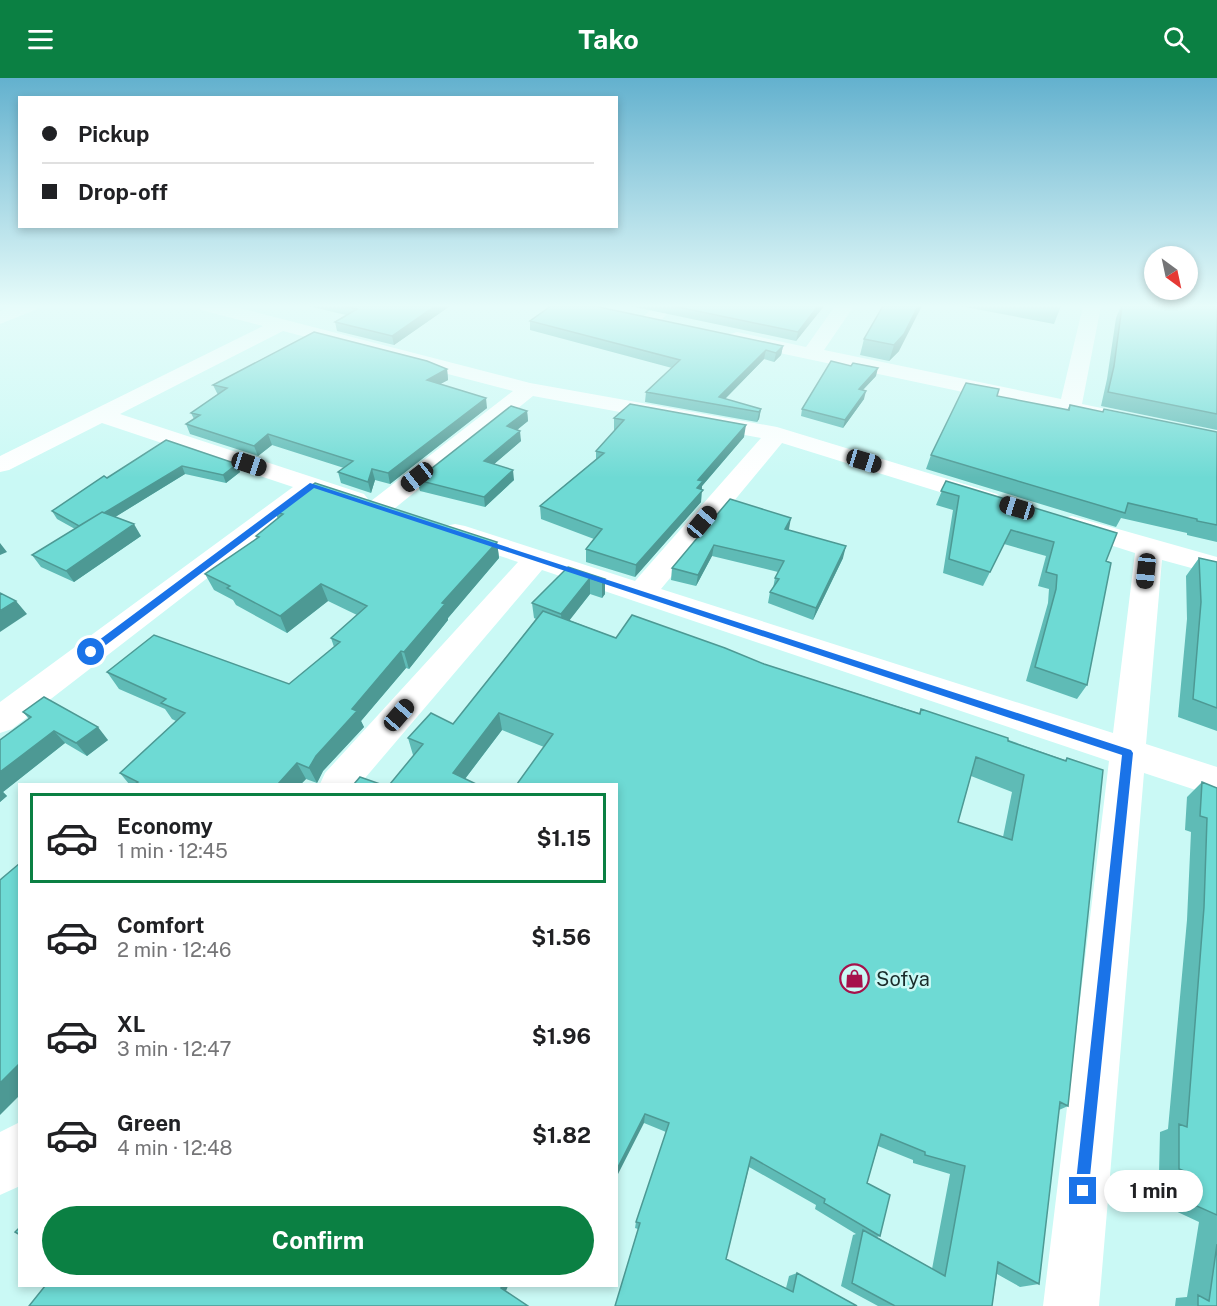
<!DOCTYPE html>
<meta charset="utf-8">
<style>
:root{--surface:#fff;--page:#f2f2f2;--text:#202124;--muted:#757577;--line:#e0e0e0;--accent:#0b8043}
body{margin:0;font-family:"Public Sans",sans-serif;background:var(--page);color:var(--text);height:100vh;display:flex;flex-direction:column;font-size:22px;white-space:nowrap}
*{box-sizing:border-box;margin:0}
p{font-size:20px;color:var(--muted)}
.icon{flex:none;width:33px;height:33px;fill:none;stroke:currentColor;stroke-width:2;stroke-linecap:round;stroke-linejoin:round}
.map{position:relative;flex:1;overflow:hidden}
.panel{position:absolute;left:18px;top:705px;width:600px;height:504px;display:flex;flex-direction:column;background:var(--surface);border-radius:0px;box-shadow:0 3px 9px #0003}
.panel>*{flex:none}
.top-card{position:absolute;left:18px;top:18px;width:600px;height:132px;border-radius:0px;box-shadow:0 3px 9px #0003;display:grid;align-content:center;height:132px;padding:0 24px;background:var(--surface)}
.needle{width:39px;rotate:147deg}
.buttons{position:absolute;left:1144px;top:168px;display:grid;gap:12px}
.buttons a{display:grid;place-items:center;width:54px;height:54px;border-radius:50%;background:var(--surface);box-shadow:0 3px 9px #0003;font-size:30px}
.end{position:absolute;width:27px;height:27px;margin:-14px;border:8px solid #1a73e8;background:#fff;box-shadow:0 0 0 3px #fff}
.from{border-radius:50%}
.bubble{position:absolute;height:42px;border-radius:21px;background:var(--surface);box-shadow:0 3px 9px #0003;font-size:20px;font-weight:700;line-height:42px;text-align:center}
.car{position:absolute;width:18px;height:36px;margin:-18px -9px;border-radius:8px;box-shadow:0 0 4px 2px #0007;background:linear-gradient(#222 24%,#8ab4d8 0 40%,#222 0 76%,#8ab4d8 0 86%,#222 0)}
.top-card b{display:flex;align-items:center;gap:21px;height:57px;font-size:22px}
.top-card b+b{border-top:2px solid var(--line)}
.top-card i{width:15px;height:15px;background:var(--text)}
ul{padding:10px 0 0;list-style:none}
li{display:flex;align-items:center;gap:18px;height:90px;margin:0 12px 9px;padding:0 12px;border:3px solid transparent;border-radius:0px}
li div{flex:1}
li b{display:block;font-size:22px}
li em{font-style:normal;font-weight:700}
li.active{border-color:var(--accent)}
li>.icon{width:54px;height:54px;stroke-width:1.5}
.primary-button{display:flex;gap:12px;margin-top:auto;padding:12px 24px}
.primary-button a{flex:1;height:69px;border-radius:36px;background:var(--accent);color:#fff;font-size:24px;font-weight:700;line-height:69px;text-align:center}
header{display:flex;justify-content:space-between;align-items:center;height:78px;padding:0 24px;background:var(--accent);color:#fff;font-size:27px;font-weight:700}
.map>svg:first-child{display:block}
.lines{fill:none;stroke-linecap:round;stroke-linejoin:round}
.street{fill:#fff;fill-rule:evenodd}
.wall{fill:#5fbbb6;fill-rule:evenodd}
.shaded-wall{fill:#4d9994}
.building{fill:#6edad4;stroke:#4d9994;stroke-width:1.5;fill-rule:evenodd}
.route{fill:#1a73e8}
.labels{text-anchor:middle;stroke-width:5;stroke-linejoin:round;paint-order:stroke}
.near-poi-label{font-size:20px;fill:#1a2c2b;stroke:#caf9f5;text-anchor:start}
</style>
<header><svg class="icon" aria-label="menu" viewBox="0 0 24 24"><path d="M4 6h16M4 12h16M4 18h16"/></svg>Tako<svg class="icon" aria-label="search" viewBox="0 0 24 24"><circle cx="10" cy="10" r="6"/><path d="M15 15l6 6"/></svg></header>
<div class="map">
<svg width="1217" height="1228" viewBox="0 0 1217 1228">
<rect width="100%" height="100%" fill="#caf9f5"/>
<g class="lines">
<path class="street" d="M11 228H37L35 232 0 246V233Z
M199 228H232L530 305 777 349 997 416 1001 421 997 426 988 429 782 365 661 511 1113 655 1135 475 1063 452 1059 446 1063 440 1072 438 1217 479V497L1162 482 1146 666 1217 689V719L1144 695 1099 1228H1043L1109 683 542 492 360 706H320L325 695 518 484 445 460 442 454 445 448 455 446 465 448 635 503 761 360 533 318 389 435 380 437 371 435 367 429 371 423 513 313 283 253 120 336 364 416 368 421 364 426 355 429 316 416 12 651 0 655V624L293 409 102 345 9 392 0 394V378L263 248 201 232Z
M654 228H675L658 245H644L641 241Z
M835 228H854L824 272 1061 321 1083 228H1101L1082 326 1121 334 1124 339 1121 344 1113 346 737 266 730 264 727 260 730 256 737 254 806 269Z
M20 1044V1108L0 1117V1054Z"/>
</g>
<path class="wall" d="M308 228H450L394 267 337 253 335 244 346 237Z
M630 228H824L796 263Z
M883 228 899 273 889 283 860 277 864 261Z
M960 228H1061L1054 246Z
M1121 228H1217V352L1101 328 1107 301 1116 240Z
M530 243 783 268 781 277 774 284 764 281 725 321 761 331 759 341 757 344 645 324 646 314 672 290 530 252Z
M447 291 448 302 440 306 487 330 390 406 375 402 371 415 341 405 338 394 344 390 272 367 258 378 190 356 186 346 194 341 191 335 218 317 213 307Z
M876 298 863 312 864 321 843 350 801 338 802 331Z
M997 318 1067 332 1070 327 1102 334 1104 331 1217 354V464L1187 457V455L1121 440 1116 449 926 391 931 377Z
M527 333 528 343 517 352 521 363 494 386 514 402 485 429 420 413 417 402Z
M614 340 744 359 702 408 701 424 635 499 586 484V471L594 461 541 441 540 428 596 381V373L615 352H614Z
M166 362 237 386 240 394 226 405 185 396 115 439 141 458 74 504 41 489 32 477 75 451 57 441 52 433 107 400Z
M946 403 1106 483 1087 607 1077 621 1026 603 1048 525 1049 511 1038 508 1046 478 1004 466 983 508 943 495 953 432 936 427Z
M730 421 843 480 813 542 768 525 770 514 773 510 775 500 778 494 712 478 696 508 671 502 672 490Z
M275 434 497 464 499 480 448 540V542L409 591 406 590 361 643 364 649 323 693 317 705 306 701 301 706H129L120 695 176 643 172 641 165 631 119 611 107 594 289 606 334 569 331 560 357 537 328 523 287 555 236 527 233 522 214 512 205 496 257 461 256 458 278 441Z
M1199 480 1217 484V653L1178 639 1187 541 1186 498Z
M568 489 605 501V516L602 520 590 516 569 542 616 560 764 586 919 635 921 631 1065 682 1067 680 1068 1028 1059 1032 1039 1206 1020 1209 997 1196 992 1228H878L841 1208 853 1157 856 1156 815 1131 816 1127 749 1089 726 1181 786 1210 789 1198 797 1195 857 1228H615L638 1151 635 1150 636 1144 666 1054 644 1045 544 669 502 652 465 701 413 677 408 660 453 646 536 541 534 540 532 525ZM971 698 1012 714 1003 759 958 744ZM878 1068 913 1082V1085L950 1096 932 1191 877 1159 880 1158 867 1105Z
M23 634 108 662 87 678 65 665 3 714 7 718 0 724V662L29 641Z
M1202 704 1217 710V1228H1175L1176 1220 1187 1219 1199 1144 1169 1130 1170 1102 1159 1097 1160 1054 1168 1051 1187 842 1191 754 1185 752 1187 719Z"/>
<path class="shaded-wall" d="M435 228H450L394 267 392 258Z
M818 228H824L796 263 798 254Z
M918 228H922L899 273 889 283 894 267Z
M783 268 781 277 774 284 776 275Z
M766 272 764 281 719 327V319Z
M878 290 876 298 857 318 859 311Z
M447 291 448 302 429 312 427 302Z
M866 313 864 321 843 350 845 342Z
M486 320 487 330 390 406 388 395Z
M761 331 759 341 757 344 759 334Z
M527 333 528 343 508 359 507 348Z
M746 347 744 359 702 408 701 424 635 499 636 487 698 402Z
M520 353 521 363 486 393 484 383Z
M268 356 272 367 258 378 254 368Z
M237 386 240 394 226 405 223 397Z
M182 388 185 396 86 457 81 449Z
M372 391 375 402 371 415 368 404Z
M513 392 514 402 485 429 484 419Z
M791 440 789 451 782 462 785 451Z
M134 446 141 458 74 504 66 493Z
M497 464 499 480 448 540V542L409 591 404 574 442 525Z
M0 465 7 474 0 477Z
M714 467 712 478 696 508 698 497Z
M846 468 843 480 813 542 816 530Z
M590 500V516L562 552 561 536Z
M605 501V516L602 520V504Z
M321 506 328 523 287 555 280 538Z
M16 523 27 536 0 554V533Z
M401 573 406 590 361 643 364 649 323 693 317 705 309 690 316 678 352 631Z
M499 635 502 652 461 706 453 695Z
M98 649 108 662 87 678 76 665Z
M54 653 65 665 3 714 7 718 0 724V694Z
M297 685 306 701 301 706H278Z
M20 985V1017L0 1037V1005Z
M645 1036 644 1045 616 1100V1093Z
M502 1208H508L506 1213 501 1210Z"/>
<path class="building" d="M344 228H435L392 258 335 244 357 231Z
M551 228H594L783 268 776 275 766 272 719 319 761 331 759 334 646 314 680 282 530 243Z
M673 228H818L798 254Z
M883 228H918L904 256 894 267 864 261Z
M1122 228H1217V336L1108 314 1114 288Z
M314 254 427 283 447 291 427 302 486 320 388 395 372 391 368 404 338 394 353 383 268 356 254 368 186 346 200 337 191 335 227 310 213 307Z
M831 283 851 288 853 285 878 290 859 311 866 313 845 342 802 331Z
M966 305 999 311 997 318 1069 332 1070 327 1103 334 1104 331 1217 354V447L1197 443V441L1128 425 1125 435 931 377Z
M630 326 746 347 698 402 703 403 697 410 703 412 636 487 586 471 602 451 540 428 604 375 596 373 624 342 614 340Z
M511 328 527 333 507 348 520 353 484 383 513 392 484 419 417 402Z
M166 362 237 386 223 397 182 388 104 435 102 434 79 448 52 433 104 398 107 400Z
M946 403 1117 455 1106 483 1111 485 1087 607 1035 589 1056 511 1057 497 1046 494 1054 464 1011 452 990 494 949 481 959 418 941 413Z
M315 405 497 464 442 525 445 526 404 574 401 573 352 631 357 633 316 678 309 690 297 685 278 706H135L138 704 120 695 185 635 161 625 166 621 107 594 154 557 289 606 340 564 331 560 367 528 321 506 280 538 227 510 230 508 205 496 259 459 256 458 283 436 275 434Z
M730 421 791 440 785 451 846 468 816 530 770 514 779 501 775 500 784 483 714 467 698 497 672 490Z
M102 434 134 446 66 493 32 477Z
M1199 480 1217 484V630L1193 621 1201 524Z
M568 489 605 501 602 504 590 500 561 536 532 525Z
M0 515 16 523 0 533Z
M543 533 616 560 632 537 725 570 764 586 920 636 921 631 1008 660V663L1066 683 1067 680 1103 692 1068 1028 1060 1024 1039 1206 998 1184 992 1228H895L852 1205 863 1152 945 1198 965 1088 925 1077V1074L881 1056 867 1105 890 1117 880 1158 824 1125 825 1121 751 1079 726 1181 793 1214 797 1195 857 1228H615L640 1145 636 1144 669 1045 645 1036 616 1093V706H517L553 656 499 635 453 695 476 706H390L423 666 408 660 431 635 453 646ZM976 679 1024 697 1012 762 958 744Z
M44 619 98 649 76 665 54 653 0 694V662L31 639 23 634Z
M360 699 380 706H354Z
M1202 704 1217 710V1137L1190 1125V1095L1179 1091V1046L1187 1049 1204 829 1207 740 1200 738Z
M20 785V985L0 1005V802Z
M20 1149V1157L15 1154Z
M1217 1166V1228H1198V1217L1209 1223Z
M45 1208H502L501 1210 528 1228H29Z"/>
<linearGradient id="sky" x2="0" y2="1"><stop stop-color="#63b1ce"/><stop offset="0.57" stop-color="#e7fcfa"/><stop offset="1" stop-color="#e7fcfa" stop-opacity="0"/></linearGradient>
<rect width="1217" height="400" fill="url(#sky)"/>
<path class="route" d="M310 405 1131 672 1133 675 1088 1118 1083 1120 1078 1118 1075 1113 1122 677 314 410 94 576H87V571Z"/>
<defs>
<symbol id="shop-ring" viewBox="-11 -11 22 22"><circle r="9.5" fill="#caf9f5" stroke="#a6114b" stroke-width="1.5"/><path d="M-5-2.5h2.3a2.7 3.5 0 0 1 5.4 0H5L5.5 6h-11ZM-1.5-2.5h3a1.5 2.3 0 0 0-3 0Z" fill="#a6114b"/></symbol>
</defs>
<g fill-rule="evenodd">
<use href="#shop-ring" x="838" y="884" width="33" height="33"/>
</g>
<g class="labels">
<g class="near-poi-label">
<text x="876" y="908">Sofya</text>
</g>
</g>
</svg>
<div class="buttons">
<a><svg class="needle" viewBox="-14 -14 28 28"><path d="M0-13l5 13h-10z" fill="#e53935"/><path d="M0 13l5-13h-10z" fill="#757577"/></svg></a>
</div>
<i class="end from" style="left:91px;top:574px"></i>
<i class="end" style="left:1083px;top:1113px"></i>
<div class="bubble" style="left:1104px;top:1092px;width:99px">1 min</div>
<i class="car" style="left:864px;top:383px;rotate:107deg"></i>
<i class="car" style="left:249px;top:386px;rotate:108deg"></i>
<i class="car" style="left:417px;top:399px;rotate:232deg"></i>
<i class="car" style="left:1017px;top:430px;rotate:287deg"></i>
<i class="car" style="left:702px;top:444px;rotate:40deg"></i>
<i class="car" style="left:1146px;top:493px;rotate:186deg"></i>
<i class="car" style="left:399px;top:637px;rotate:41deg"></i>
<div class="top-card">
<b><i class="from"></i>Pickup</b>
<b><i></i>Drop-off</b>
</div>
<section class="panel">
<ul>
<li class="active"><svg class="icon" aria-label="car" viewBox="0 0 24 24"><path d="M5 17H2v-5l4-1 3-4h7l3 4 3 1v5h-3M9 17h6M6 11h13"/><circle cx="7" cy="17" r="2"/><circle cx="17" cy="17" r="2"/></svg><div><b>Economy</b><p>1 min · 12:45</p></div><em>$1.15</em></li>
<li><svg class="icon" aria-label="car" viewBox="0 0 24 24"><path d="M5 17H2v-5l4-1 3-4h7l3 4 3 1v5h-3M9 17h6M6 11h13"/><circle cx="7" cy="17" r="2"/><circle cx="17" cy="17" r="2"/></svg><div><b>Comfort</b><p>2 min · 12:46</p></div><em>$1.56</em></li>
<li><svg class="icon" aria-label="car" viewBox="0 0 24 24"><path d="M5 17H2v-5l4-1 3-4h7l3 4 3 1v5h-3M9 17h6M6 11h13"/><circle cx="7" cy="17" r="2"/><circle cx="17" cy="17" r="2"/></svg><div><b>XL</b><p>3 min · 12:47</p></div><em>$1.96</em></li>
<li><svg class="icon" aria-label="car" viewBox="0 0 24 24"><path d="M5 17H2v-5l4-1 3-4h7l3 4 3 1v5h-3M9 17h6M6 11h13"/><circle cx="7" cy="17" r="2"/><circle cx="17" cy="17" r="2"/></svg><div><b>Green</b><p>4 min · 12:48</p></div><em>$1.82</em></li>
</ul>
<div class="primary-button"><a>Confirm</a></div>
</section>
</div>
